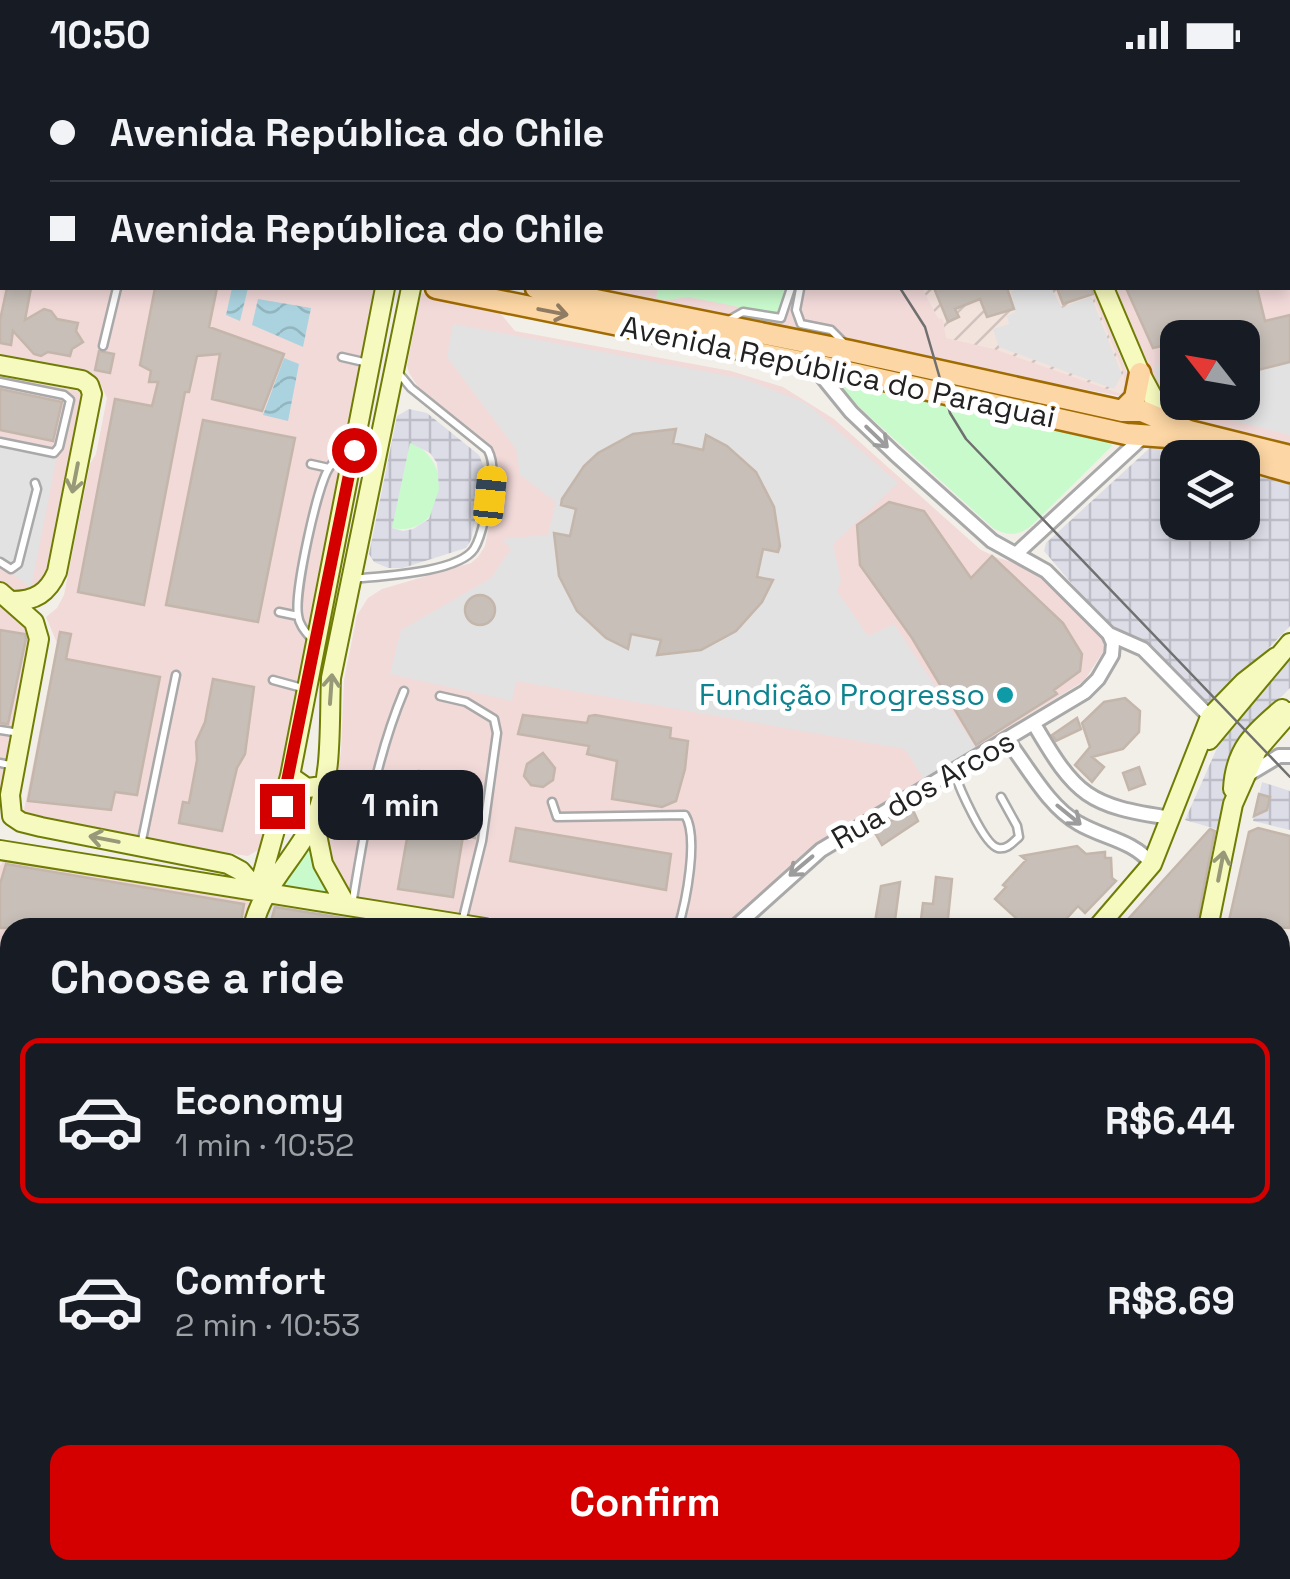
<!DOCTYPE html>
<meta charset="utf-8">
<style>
:root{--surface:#171b24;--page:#242831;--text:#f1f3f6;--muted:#9ea1a6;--line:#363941;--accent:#d40000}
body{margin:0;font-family:"Space Grotesk",sans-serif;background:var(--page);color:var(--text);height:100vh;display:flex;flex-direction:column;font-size:38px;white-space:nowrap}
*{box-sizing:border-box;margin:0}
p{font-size:32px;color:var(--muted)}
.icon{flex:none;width:55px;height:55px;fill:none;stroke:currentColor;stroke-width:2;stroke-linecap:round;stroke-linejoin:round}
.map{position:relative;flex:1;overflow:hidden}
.side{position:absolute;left:0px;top:848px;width:1290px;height:662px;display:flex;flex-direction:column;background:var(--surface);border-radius:30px 30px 0 0;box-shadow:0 5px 15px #0003}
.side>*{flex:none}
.banner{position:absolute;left:0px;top:0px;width:1290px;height:220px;box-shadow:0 5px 15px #0003;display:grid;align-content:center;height:220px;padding:0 50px;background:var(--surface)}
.needle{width:65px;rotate:301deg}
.tools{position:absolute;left:1160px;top:250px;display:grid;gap:20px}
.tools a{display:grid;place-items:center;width:100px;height:100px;border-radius:20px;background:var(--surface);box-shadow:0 5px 15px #0003;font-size:50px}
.end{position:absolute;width:45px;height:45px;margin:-22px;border:12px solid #d40000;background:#fff;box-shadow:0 0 0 5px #fff}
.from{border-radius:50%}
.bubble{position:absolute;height:70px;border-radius:20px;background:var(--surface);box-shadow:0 5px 15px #0003;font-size:32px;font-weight:600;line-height:70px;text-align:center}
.car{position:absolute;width:30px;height:60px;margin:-30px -15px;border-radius:12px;box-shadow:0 0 8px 2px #0007;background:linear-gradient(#f5c518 24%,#345 0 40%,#f5c518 0 76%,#345 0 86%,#f5c518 0)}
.banner b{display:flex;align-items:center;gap:35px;height:95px;font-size:38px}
.banner b+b{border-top:2px solid var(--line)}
.banner i{width:25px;height:25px;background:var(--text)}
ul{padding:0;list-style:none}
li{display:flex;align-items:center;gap:30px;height:165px;margin:0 20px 15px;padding:0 30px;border:5px solid transparent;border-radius:20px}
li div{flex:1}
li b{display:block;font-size:38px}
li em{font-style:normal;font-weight:600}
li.on{border-color:var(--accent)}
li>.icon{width:90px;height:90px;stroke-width:1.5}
h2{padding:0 50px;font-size:45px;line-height:120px}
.primary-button{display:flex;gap:20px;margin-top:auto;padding:20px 50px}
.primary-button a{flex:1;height:115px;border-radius:20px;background:var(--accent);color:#fff;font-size:40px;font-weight:600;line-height:115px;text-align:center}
.status{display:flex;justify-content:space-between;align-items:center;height:70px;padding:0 50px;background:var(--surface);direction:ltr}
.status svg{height:28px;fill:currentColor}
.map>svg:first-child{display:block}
.residential{fill:#e0dfdf}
.commercial{fill:#f2dad9;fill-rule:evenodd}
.military{fill:url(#military-furrows)}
.construction{fill:url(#construction-cross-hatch)}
.forest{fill:url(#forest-firs)}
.park{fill:#c8facc}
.garden{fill:url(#garden-dots)}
.parking{fill:#e2e2e2;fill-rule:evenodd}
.plaza{fill:url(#plaza-grid);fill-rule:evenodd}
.water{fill:url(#water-waves)}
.building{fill:#c7bfb8;stroke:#c4b6ab;stroke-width:2.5}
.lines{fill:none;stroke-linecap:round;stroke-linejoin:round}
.lane-casing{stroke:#a9a9a9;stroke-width:11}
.street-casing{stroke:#a9a9a9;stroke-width:18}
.secondary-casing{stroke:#707d05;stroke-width:22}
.primary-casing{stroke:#a06b00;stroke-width:25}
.lane{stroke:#fff;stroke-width:6}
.street{stroke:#fff;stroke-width:12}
.secondary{stroke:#f7fabf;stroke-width:18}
.primary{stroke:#fcd6a4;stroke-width:20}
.tram{stroke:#707070;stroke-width:2.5}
.oneway{stroke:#8f7c63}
.oneway2{stroke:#9c9c9c}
.oneway3{stroke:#979978}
.route{stroke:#d40000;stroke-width:12}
.culture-dot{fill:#0f9aa8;stroke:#fff;stroke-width:4}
.labels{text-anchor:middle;stroke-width:10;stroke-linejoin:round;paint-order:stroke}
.street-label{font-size:30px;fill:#222;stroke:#fff}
.culture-label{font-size:30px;fill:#0d838f;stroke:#fff;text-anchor:end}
</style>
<div class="status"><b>10:50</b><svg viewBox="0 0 49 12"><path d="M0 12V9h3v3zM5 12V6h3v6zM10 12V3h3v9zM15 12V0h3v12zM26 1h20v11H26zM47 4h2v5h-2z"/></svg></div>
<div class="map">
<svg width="1290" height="1509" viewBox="0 0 1290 1509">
<defs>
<pattern id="military-furrows" width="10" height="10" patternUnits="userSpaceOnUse" patternTransform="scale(2.5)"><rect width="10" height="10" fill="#f3e3dd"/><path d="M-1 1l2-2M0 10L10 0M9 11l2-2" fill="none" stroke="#d0c2bd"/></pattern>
<pattern id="construction-cross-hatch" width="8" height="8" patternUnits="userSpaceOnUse" patternTransform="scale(2.5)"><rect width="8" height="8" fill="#c7c7b4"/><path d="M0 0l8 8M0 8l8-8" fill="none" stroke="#abab9a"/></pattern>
<pattern id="forest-firs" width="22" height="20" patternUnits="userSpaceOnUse" patternTransform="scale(2.5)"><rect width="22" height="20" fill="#add19e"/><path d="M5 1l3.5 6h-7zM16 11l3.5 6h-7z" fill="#95b388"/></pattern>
<pattern id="garden-dots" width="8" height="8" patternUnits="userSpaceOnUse" patternTransform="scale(2.5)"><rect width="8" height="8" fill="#cdebb0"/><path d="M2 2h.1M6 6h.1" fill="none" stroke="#b0c997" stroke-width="1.8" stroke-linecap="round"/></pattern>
<pattern id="plaza-grid" width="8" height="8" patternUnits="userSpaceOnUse" patternTransform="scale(2.5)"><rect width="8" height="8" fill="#dddde8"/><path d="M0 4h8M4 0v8" fill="none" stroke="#bdbdc7"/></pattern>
<pattern id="water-waves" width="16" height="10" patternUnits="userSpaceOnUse" patternTransform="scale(2.5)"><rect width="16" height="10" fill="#aad3df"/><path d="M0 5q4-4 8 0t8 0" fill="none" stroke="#92b5bf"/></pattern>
</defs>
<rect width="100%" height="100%" fill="#f2efe9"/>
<path class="residential" d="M273 832 431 858H264L266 842Z
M1280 1309 1290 1316V1509H1029L1034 1500H1280Z
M155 1500H496L488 1509H153Z
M527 1500H584L582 1509H519Z
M599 1500H1005L1010 1508 597 1509Z"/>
<path class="commercial" d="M466 0H1003L1004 2H465Z
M1026 0H1290V139L1288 140V2Z
M0 157H2V218H377L270 756 258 780 248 786 32 754 23 745 57 573 46 547 57 538 64 525 90 394 96 384 107 328 102 317 93 310 0 291Z
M1288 157H1290V377L1183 347 1168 339 1115 218H1288ZM1178 268H1242V332H1178Z
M563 218H1093L1130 310 1128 320 1119 326Z
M421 223 496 238 515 261 731 301 783 317 834 349 981 480 998 488 1035 498 1099 563 1104 571 1103 582 1084 611 804 783 723 857H532L352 829 323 779 341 682 344 610 357 545 368 528 382 519 471 493 478 487 485 476 500 399 493 378 419 318 409 303 407 295Z
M0 305 83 322 86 326 51 518 26 532 0 513Z
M0 537 27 557 33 569 5 719 0 727Z
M5 789 245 826 251 835 247 857 10 858V990L0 988V796Z
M0 1007 10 1009V1254L0 1252Z
M0 1260 10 1262V1500H134L132 1509H0Z"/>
<path class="military" d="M922 218H1090L1123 301 1125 315 1121 324 994 279 946 268 943 249 938 248Z"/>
<path class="construction" d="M0 1083 10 1086V1125L1 1175Z"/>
<path class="forest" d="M0 0H162L2 2V76Z"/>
<path class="park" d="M658 218H787L783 238 774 244 689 227 665 230 656 228Z
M838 310 1109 369 1112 376 1031 456C1019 466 1006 466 993 458L838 318Z
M410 372C459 393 444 469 391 458Z
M309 774 316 800 330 823 279 816Z"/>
<path class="garden" d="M142 0H347L140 2Z"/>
<path class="parking" d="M1021 218H1051L1062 238 1091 226 1122 305 1114 319 999 277 993 259 1009 254 1007 246 1015 242 1011 221Z
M453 254 745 309 806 333 898 413 833 474 841 511 837 521 868 566 894 554 976 678 924 709 905 679 516 611 512 631 390 604 401 560 491 508 511 479 502 469 548 465 556 432 520 405 516 379 447 287ZM672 359 676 360 673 373 703 380 705 367H710L743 388 767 419 779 456 780 476 778 482 763 479 757 507 772 510 750 548 736 561 701 580 662 585 658 583 661 570 631 564 606 568 577 541 559 506 554 468 555 463 570 466 576 439 561 435 584 396 598 382 633 364Z
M1290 275V365L1166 334 1154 297 1177 287 1178 332H1242L1243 285Z
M0 366 58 380 31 518 0 494Z"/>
<path class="plaza" d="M409 339 427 343 479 385 485 400 471 470 466 478 403 498H388L374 492 369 484 397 346ZM410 373 430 383 437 393 439 419 429 449 413 459 403 461 392 458Z
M1154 374 1206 387 1178 388V452H1242L1243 398 1290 411V556L1209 640 1141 574 1107 555 1044 481 1046 473Z
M1290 590V618L1252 657 1229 701 1223 761 1185 750 1226 658Z
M1262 712 1290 721V760L1253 751Z"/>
<path class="water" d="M232 218H248L240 251 226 245Z
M258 229 311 238 303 277 252 255Z
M284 288 299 294 288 351 263 345Z"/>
<path class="building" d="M7 218H31L25 250 44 239 51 241 57 249 78 253 76 261 83 272 72 279 70 286 48 282 41 286 34 284 13 261 11 275 0 273V250Z
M155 218H217L209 257 284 284 262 341 212 329 220 284 197 286 189 322H185L144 535 78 522 115 329 152 336 158 312H149L151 301 140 295Z
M934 218H1007L1014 239 987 247 980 229 955 239 959 247 948 252Z
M1057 218H1092L1093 224 1063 234Z
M1126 218H1257L1265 251 1290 245V292L1242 304V268H1164L1166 275 1153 278Z
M99 281 114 284 110 303 95 300Z
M0 319 62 332 53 371 0 360Z
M203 350 295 368 258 552 166 535Z
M676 359 673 373 703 380 706 365 727 376 756 402 774 437 780 476 778 482 763 479 757 507 773 510 762 532 736 561 701 580 657 585 661 570 631 564 628 579 606 568 577 541 559 506 554 463 570 466 576 439 561 435 562 429 584 396 598 383 633 364Z
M889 432 924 441 971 508 992 486 1063 553 1082 584 1080 601 1054 620 1057 624 976 675 912 568 860 495 857 455Z
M465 540a15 15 0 1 1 30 0a15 15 0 1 1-30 0Z
M0 560 25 564 26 569 8 654 0 653Z
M60 562 71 564 66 589 160 607 137 725 115 722 111 740 28 731Z
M213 609 254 617 245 684 237 698 222 761 179 753 183 732 189 733 197 690 196 672 205 652Z
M1125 628 1140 641 1139 662 1123 679 1092 687 1104 697 1092 712 1075 695 1090 677 1082 653 1104 632Z
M523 645 587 653 589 646 595 645 671 658 670 668 688 671 685 699 676 731 662 737 612 729 617 691 587 684 589 676 518 664Z
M1077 648 1081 659 1056 671 1052 665Z
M543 683 555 698 553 710 543 717 531 715 524 706 527 694Z
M1139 697 1145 714 1129 720 1123 703Z
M419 701 466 710 461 737 479 739 475 768 463 766 453 827 398 819Z
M1259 724 1270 727 1267 740 1254 746Z
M912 738 918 751 882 775 874 761Z
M516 758 671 784 666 820 510 791Z
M1258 758 1290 766V858L1228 855 1249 762Z
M1210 759 1215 761 1196 858H1120Z
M1077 776 1086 784 1105 782V788H1111L1112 808 1116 811 1085 843 1078 836 1058 858H1027L995 829 1006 817 1003 815 1026 790 1021 786Z
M6 794 244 834 240 858H0V814Z
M936 807 952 809 947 858H920L923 833 933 834Z
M900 812 894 858H874L881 816Z
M275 837 367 852 366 858H269Z"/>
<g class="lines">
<defs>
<path id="lane" d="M921 0 922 2
M952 0 953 2
M0 95H2
M800 219 796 240 801 254 831 260 843 272
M727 251 743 242 781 248 791 218
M103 276 117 218
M342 287 368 293
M0 312 64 325 70 330 59 377 54 383 0 372
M311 394 329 398
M0 492 11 499 18 494 37 419 35 413
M353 509C379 506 458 503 474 479 482 467 484 448 488 434 492 416 496 396 488 380L411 318 396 300
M279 542 298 546
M314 572C307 563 299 556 298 545 294 523 317 416 329 398 334 390 341 387 348 383
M273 610 306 619
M440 626 466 632 494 649 497 663 482 771 462 852
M0 660 20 663
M0 693 14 696
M954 702C959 717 984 775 998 778 1007 780 1013 772 1019 767L1017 756 1001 727
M552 732 557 747 685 745C699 767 686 832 678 858
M141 775 176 605
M352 835C364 762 375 690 404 621
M94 1509 106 1500
M287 1509 289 1500
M351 1509 353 1500"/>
<path id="street" d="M1288 148H1290
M1016 484 1145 365
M1109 564 1143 579 1210 647
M1034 654C1076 726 1088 736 1171 748
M1007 670C1028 697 1048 736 1078 753 1103 768 1133 770 1152 794
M1244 707 1279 686H1290
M734 858 821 780 1085 622 1098 609 1112 585 1113 573 1109 564 1046 501 992 471 895 384 851 342 812 294
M0 1253 10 1255
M1280 1280 1290 1264
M589 1509 591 1500"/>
<path id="secondary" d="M1015 0 1017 2
M427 2 428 0
M457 2V0
M1104 218 1140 303 1164 348 1165 359
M0 295 82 310 89 315 92 324 57 502C48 523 35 531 12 531
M0 522 34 552 39 569 10 725 12 746 21 752 41 757 228 794 241 801 258 821
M1209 670 1290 573
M290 706 307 718 323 716
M1233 719C1235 680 1253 663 1282 639
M314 750 323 794 346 835
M0 780 485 858
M258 821 290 706 385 218
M253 858C261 816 298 786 315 748 333 707 329 653 331 608L411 218
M1097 858 1152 794 1210 647 1244 612 1276 587
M1208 858 1233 734 1257 680 1290 642
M0 997 10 999
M1280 1139 1290 1145
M1280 1290 1290 1296
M143 1509 144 1500
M503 1509 511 1500
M1019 1509 1023 1500"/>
<path id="primary" d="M0 110 2 111
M0 142 2 141
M436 218 812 294 1126 364 1168 367 1239 388
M536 218 850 281 1122 341H1142L1189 361 1290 386
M1122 341 1135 328 1140 303
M1242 388 1290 402"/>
</defs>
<use href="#lane" class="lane-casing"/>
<use href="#street" class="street-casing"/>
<use href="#secondary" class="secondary-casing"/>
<use href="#primary" class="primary-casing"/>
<use href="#lane" class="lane"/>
<use href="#street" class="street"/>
<use href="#secondary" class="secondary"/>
<use href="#primary" class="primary"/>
<path class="tram" d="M900 218 925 257 950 343 966 369 1290 707
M1280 1295 1290 1301"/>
</g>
<defs><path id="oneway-shaft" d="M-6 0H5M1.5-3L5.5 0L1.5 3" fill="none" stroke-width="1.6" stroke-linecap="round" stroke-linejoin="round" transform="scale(2.5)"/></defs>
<use class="oneway" href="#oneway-shaft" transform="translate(553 242) rotate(11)"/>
<g class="oneway2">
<use href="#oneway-shaft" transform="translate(877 367) rotate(44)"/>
<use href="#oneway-shaft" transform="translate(1069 745) rotate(39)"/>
<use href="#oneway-shaft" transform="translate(801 796) rotate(140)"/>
</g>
<g class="oneway3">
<use href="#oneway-shaft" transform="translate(75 408) rotate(101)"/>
<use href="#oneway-shaft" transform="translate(331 619) rotate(-86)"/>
<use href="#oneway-shaft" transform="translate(104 769) rotate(-169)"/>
<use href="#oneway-shaft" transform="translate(1221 796) rotate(-79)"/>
</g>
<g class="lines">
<path class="route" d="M282 736 354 380"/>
</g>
<circle class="culture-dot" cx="1005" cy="625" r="10"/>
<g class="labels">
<g class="street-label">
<text transform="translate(838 302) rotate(12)" y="10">Avenida República do Paraguai</text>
<text transform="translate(923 720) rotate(-30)" y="10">Rua dos Arcos</text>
</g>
<g class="culture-label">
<text x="985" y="635">Fundição Progresso</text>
</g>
</g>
</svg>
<div class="tools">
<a><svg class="needle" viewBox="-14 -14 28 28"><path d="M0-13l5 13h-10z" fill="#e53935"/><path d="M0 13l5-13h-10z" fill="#9ea1a6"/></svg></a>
<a><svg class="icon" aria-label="layers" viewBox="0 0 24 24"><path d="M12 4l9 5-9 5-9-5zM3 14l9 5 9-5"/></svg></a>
</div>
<i class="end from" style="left:354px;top:380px"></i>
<i class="end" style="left:282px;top:736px"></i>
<div class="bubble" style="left:318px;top:700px;width:165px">1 min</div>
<i class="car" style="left:490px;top:426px;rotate:6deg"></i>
<div class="banner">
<b><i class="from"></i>Avenida República do Chile</b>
<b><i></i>Avenida República do Chile</b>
</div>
<section class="side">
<h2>Choose a ride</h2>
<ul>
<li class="on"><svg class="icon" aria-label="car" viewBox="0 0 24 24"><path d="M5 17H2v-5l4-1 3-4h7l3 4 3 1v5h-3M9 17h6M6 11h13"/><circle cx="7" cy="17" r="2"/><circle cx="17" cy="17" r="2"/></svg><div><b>Economy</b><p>1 min · 10:52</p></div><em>R$6.44</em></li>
<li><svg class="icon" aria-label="car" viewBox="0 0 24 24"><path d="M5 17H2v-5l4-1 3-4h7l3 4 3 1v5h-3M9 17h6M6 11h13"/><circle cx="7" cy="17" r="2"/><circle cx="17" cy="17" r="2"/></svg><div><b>Comfort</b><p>2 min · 10:53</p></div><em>R$8.69</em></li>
</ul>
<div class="primary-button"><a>Confirm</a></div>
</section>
</div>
